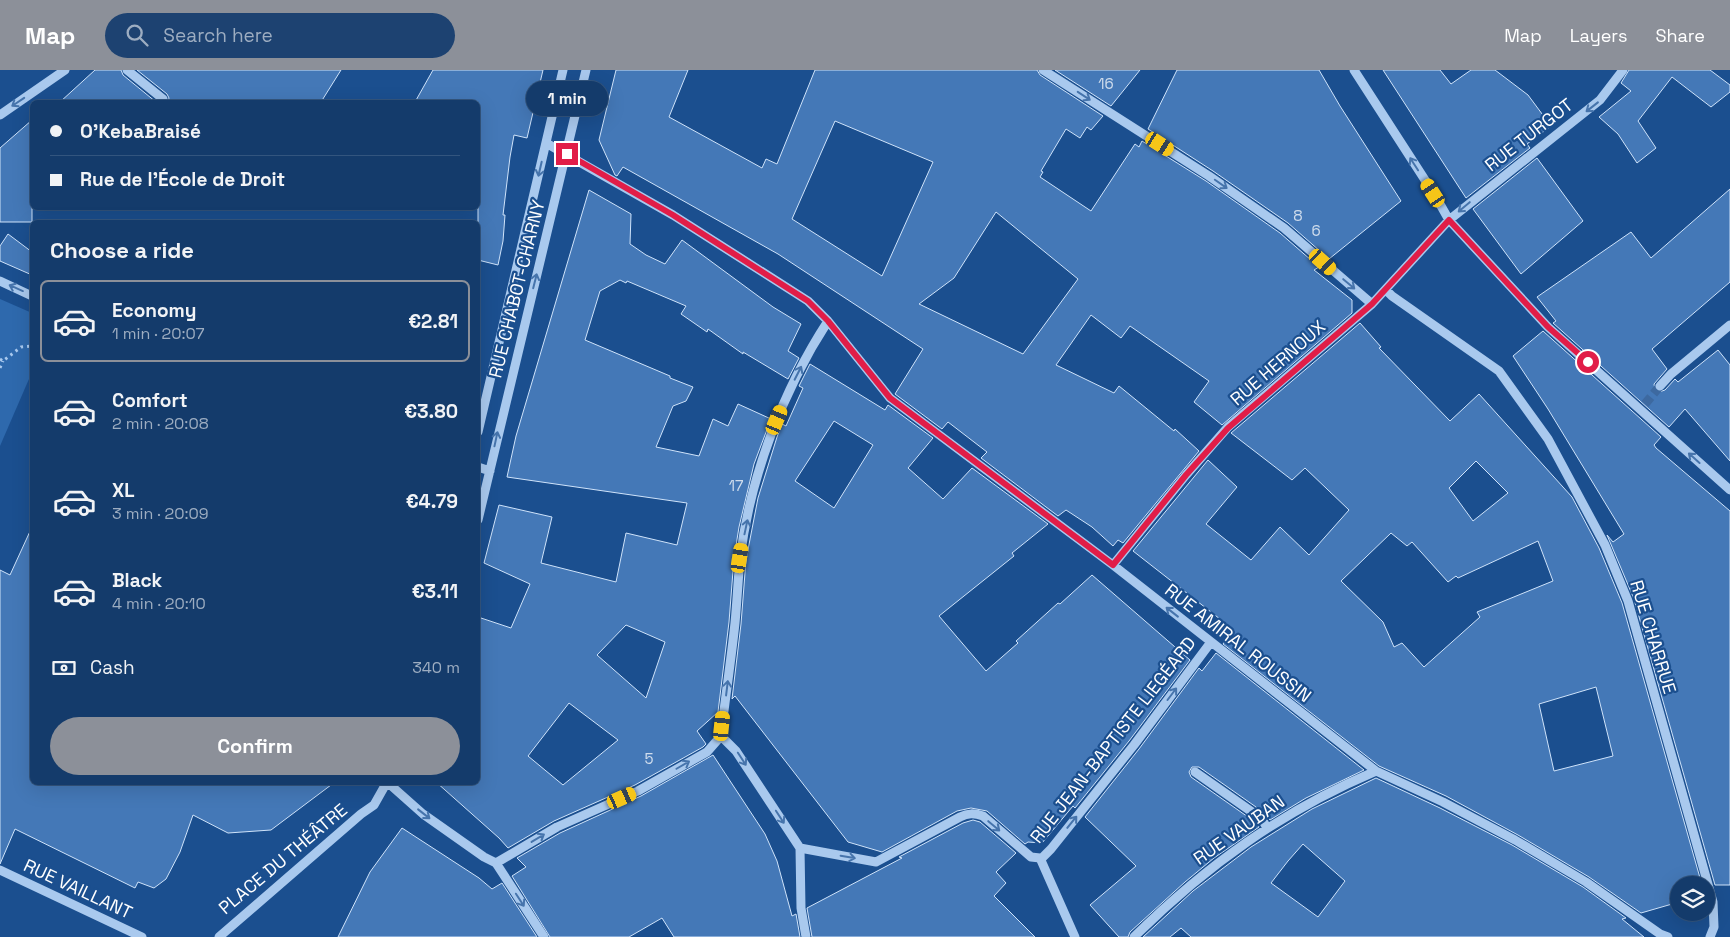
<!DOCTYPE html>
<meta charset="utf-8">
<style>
:root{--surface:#143b6b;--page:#1d4271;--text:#f1f3f6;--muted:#9dadc1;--line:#33557e;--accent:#8c9099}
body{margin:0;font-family:"Space Grotesk",sans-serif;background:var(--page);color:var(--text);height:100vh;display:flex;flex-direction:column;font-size:19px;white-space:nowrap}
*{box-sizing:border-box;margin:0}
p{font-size:16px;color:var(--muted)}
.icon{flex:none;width:28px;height:28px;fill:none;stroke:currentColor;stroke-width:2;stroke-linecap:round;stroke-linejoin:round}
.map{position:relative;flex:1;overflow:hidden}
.panel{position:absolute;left:30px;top:150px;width:450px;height:565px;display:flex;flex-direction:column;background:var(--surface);border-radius:8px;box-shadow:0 5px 20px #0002,0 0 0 1px var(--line)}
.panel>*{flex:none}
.banner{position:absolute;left:30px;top:30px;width:450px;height:110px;border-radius:8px;box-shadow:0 5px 20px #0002,0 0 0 1px var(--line);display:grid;align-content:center;height:110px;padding:0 20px;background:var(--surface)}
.fabs{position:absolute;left:1670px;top:806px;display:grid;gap:10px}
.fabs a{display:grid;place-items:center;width:45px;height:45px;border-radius:50%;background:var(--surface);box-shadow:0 5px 20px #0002,0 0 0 1px var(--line);font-size:25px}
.end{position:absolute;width:22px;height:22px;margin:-11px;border:6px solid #e11d48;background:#fff;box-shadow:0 0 0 2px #fff}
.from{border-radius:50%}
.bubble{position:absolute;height:35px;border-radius:18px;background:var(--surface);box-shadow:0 5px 20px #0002,0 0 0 1px var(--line);font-size:16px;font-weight:700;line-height:35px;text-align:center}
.car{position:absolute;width:15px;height:30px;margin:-15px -8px;border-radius:6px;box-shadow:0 0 4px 1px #0007;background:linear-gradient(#f5c518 24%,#345 0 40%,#f5c518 0 76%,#345 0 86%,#f5c518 0)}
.banner b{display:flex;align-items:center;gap:18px;height:48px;font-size:19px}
.banner b+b{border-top:1px solid var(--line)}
.banner i{width:12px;height:12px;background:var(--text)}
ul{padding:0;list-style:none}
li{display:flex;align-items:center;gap:15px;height:82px;margin:0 10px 8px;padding:0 10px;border:2px solid transparent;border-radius:8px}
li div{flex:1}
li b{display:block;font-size:19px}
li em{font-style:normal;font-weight:700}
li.on{border-color:var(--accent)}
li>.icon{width:45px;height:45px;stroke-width:1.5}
h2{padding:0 20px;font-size:22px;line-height:60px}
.pay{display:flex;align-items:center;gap:12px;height:55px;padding:0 20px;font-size:19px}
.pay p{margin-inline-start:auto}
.primary-button{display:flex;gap:10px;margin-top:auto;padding:10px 20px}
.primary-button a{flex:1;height:58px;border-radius:30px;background:var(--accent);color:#fff;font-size:20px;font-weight:700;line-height:58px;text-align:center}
header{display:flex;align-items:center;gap:30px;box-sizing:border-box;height:70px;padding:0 25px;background:var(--accent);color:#fff}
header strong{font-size:24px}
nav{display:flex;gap:28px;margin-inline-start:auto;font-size:18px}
.search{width:350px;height:45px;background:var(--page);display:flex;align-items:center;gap:12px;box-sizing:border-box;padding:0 18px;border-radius:28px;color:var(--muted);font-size:19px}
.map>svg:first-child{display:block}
.green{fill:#2e69ad}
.building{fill:#4478b7;stroke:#cfe3fa;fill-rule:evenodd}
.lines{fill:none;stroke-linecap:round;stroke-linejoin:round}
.minor-tunnel{stroke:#3d69a0;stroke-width:9;stroke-dasharray:9 4.5;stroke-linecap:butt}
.path{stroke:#a9c9ee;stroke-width:3;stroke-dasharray:2.5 4;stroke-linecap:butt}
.minor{stroke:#a9c9ee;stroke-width:9}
.oneway{stroke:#4674ac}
.route{stroke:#e11d48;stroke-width:6}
.labels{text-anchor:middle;stroke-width:4.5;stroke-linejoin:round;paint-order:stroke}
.number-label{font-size:15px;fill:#d0dded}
.street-label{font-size:18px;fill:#fff;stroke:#1b4f8f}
</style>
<header>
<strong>Map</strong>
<div class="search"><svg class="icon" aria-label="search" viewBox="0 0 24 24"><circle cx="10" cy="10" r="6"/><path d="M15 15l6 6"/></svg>Search here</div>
<nav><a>Map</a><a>Layers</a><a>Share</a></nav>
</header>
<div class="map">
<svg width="1730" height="867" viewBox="0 0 1730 867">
<rect width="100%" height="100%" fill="#1b4f8f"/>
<path class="green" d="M0 229 32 243V302L0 376Z"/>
<path class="building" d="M95 0H121L123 5 156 32H60Z
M137 0H341L321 32H168L169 28 167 24Z
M433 0H543L527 68 514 65 510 87 503 145H505L503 171 498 195 478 190V32H415Z
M616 0H688L669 47 762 98 766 89 777 94 815 0H1037L1040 5 1103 46 1091 60 1087 57 1080 68 1066 59 1041 101 1043 102 1040 107 1091 141 1135 74 1139 77 1142 71 1206 111 1280 163 1319 197 1314 200 1352 230V243L1222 355 1194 332 1209 311 1130 256 1121 268 1091 245 1056 295 1114 323 1119 316 1174 361 1175 359 1199 381 1123 473 1118 470 1113 476 1092 457 1066 440 1058 446 981 388 987 382 948 352 942 359 895 324 923 279 778 184 623 97 617 106 615 105 599 70ZM835 51 933 92 882 206 792 149ZM996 142 1078 209 1023 284 919 234 954 208Z
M1055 0H1140L1111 36Z
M1177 0H1319L1340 36 1401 131 1329 189 1288 153 1213 101 1148 59Z
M1383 0H1440L1451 14 1471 0H1495L1528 25 1551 56 1527 74 1530 78 1466 128Z
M1629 0H1710L1730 15V22L1711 37 1672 7 1638 51 1656 78 1637 93 1618 64 1599 47 1631 21 1621 13Z
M32 50V152H0V78Z
M1537 88 1583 151 1521 204 1473 139Z
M1730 119V212L1652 279 1667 299 1654 314 1655 320 1659 322 1665 320 1675 309 1678 312 1718 280 1730 295V391L1685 339 1669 357 1553 253 1556 251 1537 227 1631 162 1651 188Z
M589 120 631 144 630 174 646 185 665 194 682 170 773 237 801 254 788 281 799 288 788 309 743 282V284L708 259 707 262 681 244 686 236 627 211 626 213 620 210 600 221 585 270 670 306V308L693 317 686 331 673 336 656 377 699 386 713 349 728 356 738 334 771 349 754 394 739 457 734 488 729 552 718 642 697 661 706 674 703 677 635 715 554 751 508 778 499 768 436 712H478V547L511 558 530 514 484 493 499 435 552 447 541 493 616 512 626 463 677 475 687 433 507 407 516 366ZM626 555 665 572 646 628 597 585ZM569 633 618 670 563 715 528 686Z
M8 164 32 182V205L0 191V176Z
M1360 253 1381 277 1379 278 1450 351 1479 324 1572 427 1599 478 1622 533 1702 815H1679V832L1641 843 1589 807 1518 765 1446 726 1379 696 1223 574 1234 560 1133 481 1208 390 1237 417 1206 454 1251 490 1280 457 1309 485 1349 440 1305 398 1292 410 1231 363ZM1476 391 1508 423 1473 451 1449 418ZM1391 463 1407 476 1412 472 1448 512 1456 506 1458 508 1538 471 1553 511 1477 542 1480 547 1424 597 1402 573 1394 577 1383 552 1341 511ZM1596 617 1613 686 1554 701 1539 634Z
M1543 261 1661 367 1654 375 1656 378 1730 441V815H1715L1634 529 1607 465 1613 472 1624 464 1548 339 1513 286Z
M810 294 885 340 888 335 933 368 908 398 943 429 972 398 1048 454 1012 483 1014 486 939 546 986 601 1018 573 1016 571 1058 533 1060 534 1092 505 1190 590 1129 671 1075 738 1073 736 1042 773 1028 772 1025 774 987 741 971 738 957 741 882 782 848 772 735 626 732 629 741 554 746 490 758 428 777 367 782 354 786 356 803 318 799 316ZM834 351 873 375 834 438 795 411Z
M32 457V712H335L271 760 228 763 193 745 180 782 166 809 154 818 138 812 135 818 15 759 0 794V500L10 505Z
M1216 583 1364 700 1306 728 1270 750 1265 743H1262L1257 745 1258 740 1256 737 1199 697H1192L1189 702 1191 707 1248 747 1252 748 1256 746V752L1259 757 1214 788 1185 812 1130 862 1128 867H1119L1090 835 1136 796 1085 747 1139 679 1199 598 1202 601Z
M713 685 765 764 777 791 792 846 796 844 800 867H674L662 848 629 867H550L512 806 526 797 517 788 560 763 641 726Z
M1376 708 1440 738 1512 775 1583 817 1626 848 1622 849 1644 867H1191L1181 858 1170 867H1143L1193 821 1251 777 1312 739ZM1303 774 1345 811 1318 847 1271 813 1288 791Z
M973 750 980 752 1016 783 996 802 1006 813 994 826 1035 867H812L807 838 902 788 899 787 963 753Z
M402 758 479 808 492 819 502 813 537 867H338L370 802Z"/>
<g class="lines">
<path class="minor-tunnel" d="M1645 334 1660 316"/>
<path class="path" d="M0 289 3 291 21 277 32 276
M0 298 3 291"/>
<path class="minor" d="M127 0 163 29 162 32
M1043 0 1209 106 1284 158 1372 234
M1354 0 1436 127 1449 150 1548 257 1730 420
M0 45 65 0
M546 73 673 145 808 231 828 251 890 328 1113 495 1376 701 1443 732 1515 770 1586 812 1660 864 1668 867
M0 211 32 226
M1386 220 1392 226 1499 301 1548 369 1605 475 1628 531 1713 832 1714 857 1710 867
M1660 316 1671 304 1730 255
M478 362 563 0
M478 397 490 401
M478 450 586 0
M1113 495 1186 405 1228 357 1372 234 1449 150 1600 30 1623 0
M721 666C725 629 731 591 735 553 737 532 738 510 740 489 750 407 783 320 828 251
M721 666 736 681 800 778 801 838 806 867
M1195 702 1252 742
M387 712 423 744 484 787 496 793 544 867
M1262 749 1267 758
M800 778 876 792 960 747C968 743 974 743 983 746L1031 787 1040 788
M1040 788 1043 787 1051 779 1134 675 1211 572
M1040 788 1075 867
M496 793 557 757 638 721 707 682 721 666
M0 800 142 867
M219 867 361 744 374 735 387 712
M1134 867C1207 795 1282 741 1376 701"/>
</g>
<defs><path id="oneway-shaft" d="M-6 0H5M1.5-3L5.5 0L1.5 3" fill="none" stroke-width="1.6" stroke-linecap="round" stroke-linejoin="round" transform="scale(1.25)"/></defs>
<g class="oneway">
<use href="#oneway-shaft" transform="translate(1084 26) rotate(33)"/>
<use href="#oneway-shaft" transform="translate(18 32) rotate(146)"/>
<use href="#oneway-shaft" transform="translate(1592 37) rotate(142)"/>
<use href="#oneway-shaft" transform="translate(1414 94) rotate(-123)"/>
<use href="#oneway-shaft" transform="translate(540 99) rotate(103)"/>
<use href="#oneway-shaft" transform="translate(1221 114) rotate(35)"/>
<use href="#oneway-shaft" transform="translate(1464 137) rotate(140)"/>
<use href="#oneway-shaft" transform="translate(535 211) rotate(-76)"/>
<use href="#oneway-shaft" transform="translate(1349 214) rotate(40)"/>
<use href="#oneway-shaft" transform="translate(16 218) rotate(-156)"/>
<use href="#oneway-shaft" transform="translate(798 303) rotate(-63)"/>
<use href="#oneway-shaft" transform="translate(496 369) rotate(-78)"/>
<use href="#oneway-shaft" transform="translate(1694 388) rotate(-138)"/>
<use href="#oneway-shaft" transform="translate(746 457) rotate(-78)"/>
<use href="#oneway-shaft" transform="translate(1172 542) rotate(-142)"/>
<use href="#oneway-shaft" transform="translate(727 618) rotate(-83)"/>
<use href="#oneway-shaft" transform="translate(1172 624) rotate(-53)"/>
<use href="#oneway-shaft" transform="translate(742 689) rotate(57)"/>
<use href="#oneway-shaft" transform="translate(683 695) rotate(-30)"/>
<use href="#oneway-shaft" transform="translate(424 744) rotate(38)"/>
<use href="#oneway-shaft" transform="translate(780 747) rotate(57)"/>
<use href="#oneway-shaft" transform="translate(1072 752) rotate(-51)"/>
<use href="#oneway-shaft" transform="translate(994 756) rotate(40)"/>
<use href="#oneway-shaft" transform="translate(538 768) rotate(-31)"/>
<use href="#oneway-shaft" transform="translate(848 787) rotate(10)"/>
<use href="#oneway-shaft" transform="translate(520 830) rotate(57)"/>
</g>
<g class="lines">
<path class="route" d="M567 84 673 145 808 231 828 251 890 328 1113 495 1186 405 1228 358 1372 234 1449 150 1548 257 1588 292"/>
</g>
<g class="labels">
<g class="number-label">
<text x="1106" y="19">16</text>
<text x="1298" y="151">8</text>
<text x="1316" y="166">6</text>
<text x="736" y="421">17</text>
<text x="649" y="694">5</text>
</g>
<g class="street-label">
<text transform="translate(1529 65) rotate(-38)" y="6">RUE TURGOT</text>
<text transform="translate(517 219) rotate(-76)" y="6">RUE CHABOT-CHARNY</text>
<text transform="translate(1278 293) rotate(-41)" y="6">RUE HERNOUX</text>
<text transform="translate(1653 567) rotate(73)" y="6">RUE CHARRUE</text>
<text transform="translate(1238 573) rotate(38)" y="6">RUE AMIRAL ROUSSIN</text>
<text transform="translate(1113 670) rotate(-52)" y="6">RUE JEAN-BAPTISTE LIEGÉARD</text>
<text transform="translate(1239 760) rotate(-35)" y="6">RUE VAUBAN</text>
<text transform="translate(283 789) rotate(-40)" y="6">PLACE DU THÉÂTRE</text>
<text transform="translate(78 819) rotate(25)" y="6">RUE VAILLANT</text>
</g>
</g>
</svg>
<div class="fabs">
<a><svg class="icon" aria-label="layers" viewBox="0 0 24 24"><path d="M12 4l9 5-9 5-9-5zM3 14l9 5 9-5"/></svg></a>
</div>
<i class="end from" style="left:1588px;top:292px"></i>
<i class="end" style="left:567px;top:84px"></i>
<div class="bubble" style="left:526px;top:11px;width:82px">1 min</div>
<i class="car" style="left:1160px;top:74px;rotate:123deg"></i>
<i class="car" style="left:1433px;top:123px;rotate:327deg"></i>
<i class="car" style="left:1323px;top:192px;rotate:132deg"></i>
<i class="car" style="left:777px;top:350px;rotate:23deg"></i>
<i class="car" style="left:740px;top:488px;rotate:9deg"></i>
<i class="car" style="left:722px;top:656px;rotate:6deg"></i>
<i class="car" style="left:622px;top:728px;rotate:66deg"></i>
<div class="banner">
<b><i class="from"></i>O'KebaBraisé</b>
<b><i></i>Rue de l'École de Droit</b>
</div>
<section class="panel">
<h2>Choose a ride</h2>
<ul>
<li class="on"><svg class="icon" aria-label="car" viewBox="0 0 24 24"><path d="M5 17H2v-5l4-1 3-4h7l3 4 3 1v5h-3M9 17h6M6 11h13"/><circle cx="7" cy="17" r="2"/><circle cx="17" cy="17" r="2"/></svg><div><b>Economy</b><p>1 min · 20:07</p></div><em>€2.81</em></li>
<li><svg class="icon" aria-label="car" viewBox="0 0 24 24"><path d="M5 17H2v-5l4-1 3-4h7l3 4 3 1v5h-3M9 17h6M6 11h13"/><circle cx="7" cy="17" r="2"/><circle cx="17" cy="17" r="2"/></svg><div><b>Comfort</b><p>2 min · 20:08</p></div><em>€3.80</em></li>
<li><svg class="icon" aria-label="car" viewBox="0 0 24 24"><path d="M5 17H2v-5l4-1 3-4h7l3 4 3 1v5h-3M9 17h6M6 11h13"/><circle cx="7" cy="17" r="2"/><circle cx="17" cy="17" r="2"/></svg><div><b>XL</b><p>3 min · 20:09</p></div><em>€4.79</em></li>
<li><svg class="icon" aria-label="car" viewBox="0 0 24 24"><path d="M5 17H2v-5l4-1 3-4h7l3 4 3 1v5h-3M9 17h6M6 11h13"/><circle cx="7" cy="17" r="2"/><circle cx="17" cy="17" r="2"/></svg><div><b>Black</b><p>4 min · 20:10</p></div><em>€3.11</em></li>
</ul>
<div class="pay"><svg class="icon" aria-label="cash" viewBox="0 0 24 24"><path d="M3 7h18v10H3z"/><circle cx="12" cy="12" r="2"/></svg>Cash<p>340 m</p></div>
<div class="primary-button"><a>Confirm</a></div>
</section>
</div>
